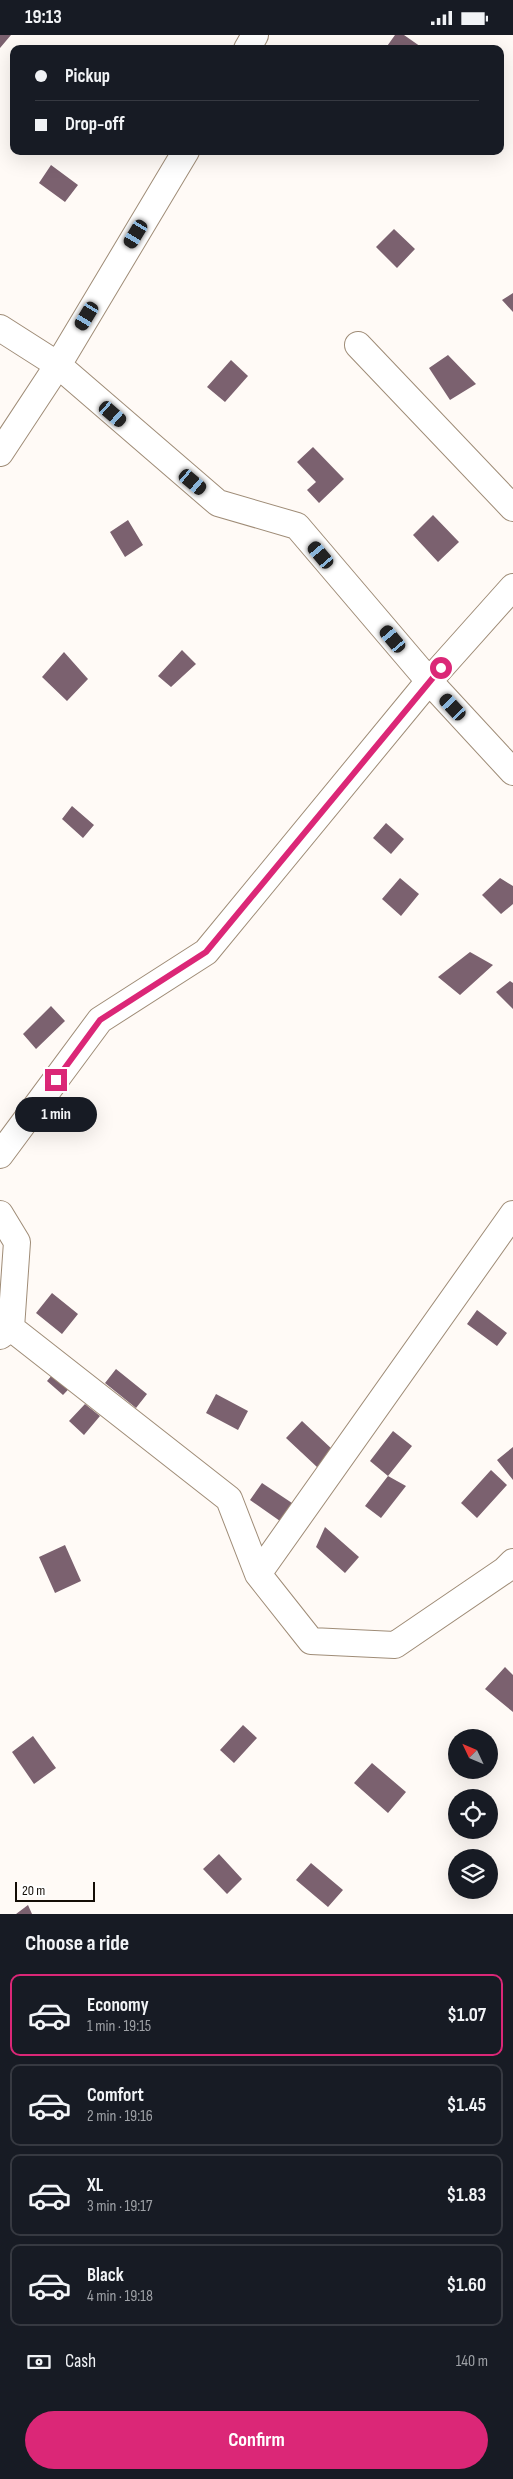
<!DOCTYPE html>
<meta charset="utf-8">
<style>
:root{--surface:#171b24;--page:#20242c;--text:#f1f3f6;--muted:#9ea1a6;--line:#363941;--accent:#db2777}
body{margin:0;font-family:"Sofia Sans Condensed",sans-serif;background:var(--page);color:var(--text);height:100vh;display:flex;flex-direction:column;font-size:19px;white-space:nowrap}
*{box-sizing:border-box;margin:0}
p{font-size:16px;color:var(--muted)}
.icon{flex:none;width:28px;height:28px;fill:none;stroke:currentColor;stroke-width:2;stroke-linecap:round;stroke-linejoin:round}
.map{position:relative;height:1879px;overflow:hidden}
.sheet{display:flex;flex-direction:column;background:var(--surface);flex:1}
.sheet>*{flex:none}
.hud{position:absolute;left:10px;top:10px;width:494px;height:110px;border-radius:10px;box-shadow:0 5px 20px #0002;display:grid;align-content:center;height:110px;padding:0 25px;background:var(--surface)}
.needle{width:32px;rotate:314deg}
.tools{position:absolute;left:448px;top:1694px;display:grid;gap:10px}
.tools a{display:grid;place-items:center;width:50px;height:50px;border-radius:50%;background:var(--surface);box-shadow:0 5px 20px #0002;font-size:25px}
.scale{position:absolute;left:15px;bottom:12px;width:80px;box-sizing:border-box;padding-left:5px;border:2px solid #140d06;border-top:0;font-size:14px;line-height:18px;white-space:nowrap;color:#140d06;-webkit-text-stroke:4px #fff;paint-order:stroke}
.end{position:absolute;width:22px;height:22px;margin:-11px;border:6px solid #db2777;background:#fff;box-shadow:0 0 0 2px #fff}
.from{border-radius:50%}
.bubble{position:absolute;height:35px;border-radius:18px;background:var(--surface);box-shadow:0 5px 20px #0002;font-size:16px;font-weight:700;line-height:35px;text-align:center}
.car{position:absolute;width:15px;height:30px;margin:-15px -8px;border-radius:6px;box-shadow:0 0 4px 1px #0007;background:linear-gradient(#222 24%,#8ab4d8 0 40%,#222 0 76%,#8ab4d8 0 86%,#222 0)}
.hud b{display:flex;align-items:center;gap:18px;height:48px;font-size:19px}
.hud b+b{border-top:1px solid var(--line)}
.hud i{width:12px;height:12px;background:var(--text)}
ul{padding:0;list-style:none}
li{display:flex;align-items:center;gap:15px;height:82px;margin:0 10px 8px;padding:0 15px;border:2px solid var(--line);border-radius:10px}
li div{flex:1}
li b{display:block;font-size:19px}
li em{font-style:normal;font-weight:700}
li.current{border-color:var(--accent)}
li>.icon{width:45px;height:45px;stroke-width:1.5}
h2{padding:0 25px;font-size:22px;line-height:60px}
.pay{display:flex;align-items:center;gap:12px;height:55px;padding:0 25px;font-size:19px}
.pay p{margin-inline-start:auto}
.primary-button{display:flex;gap:10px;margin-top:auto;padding:10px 25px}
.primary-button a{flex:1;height:58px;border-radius:30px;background:var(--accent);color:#fff;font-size:20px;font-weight:700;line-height:58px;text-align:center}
.status{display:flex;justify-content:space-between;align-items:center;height:35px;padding:0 25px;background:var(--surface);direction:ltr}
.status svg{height:14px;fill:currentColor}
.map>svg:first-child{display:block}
.building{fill:#7b616f}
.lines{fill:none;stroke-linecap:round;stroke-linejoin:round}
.street-casing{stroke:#9f8c77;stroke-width:28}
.street{stroke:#fff;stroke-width:26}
.route{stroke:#db2777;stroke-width:6}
</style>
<div class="status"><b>19:13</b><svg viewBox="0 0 49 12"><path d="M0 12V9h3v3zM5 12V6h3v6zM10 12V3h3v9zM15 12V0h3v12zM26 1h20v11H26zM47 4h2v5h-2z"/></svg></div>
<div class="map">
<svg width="513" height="1879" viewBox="0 0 513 1879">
<rect width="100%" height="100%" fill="#fffaf6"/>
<path class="building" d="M0 0H11L0 13Z
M395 0H404L424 14H385Z
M51 130 78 150 65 167 39 148Z
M394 194 415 214 397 233 376 212Z
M513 258V277L502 265Z
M448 320 476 349 450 365 429 333Z
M231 325 248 341 225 367 207 352Z
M313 412 344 444 319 468 307 455 316 447 297 427Z
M433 480 459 507 438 527 413 500Z
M128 485 143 510 125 522 110 497Z
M182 615 196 629 171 652 158 641Z
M64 617 88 644 67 666 42 642Z
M72 771 94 790 83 803 62 784Z
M386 788 404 804 391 819 373 803Z
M400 843 419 859 401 881 382 864Z
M500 843 513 851V869L501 879 482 860Z
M470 917 493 930 460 960 438 942Z
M510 946 513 948V974L496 957Z
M51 971 65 986 36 1014 23 999Z
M52 1258 78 1279 62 1299 36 1278Z
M477 1275 507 1298 497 1311 467 1289Z
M65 1325 84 1338 63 1360 47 1346Z
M116 1334 147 1359 136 1373 105 1348Z
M216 1359 248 1376 238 1395 206 1378Z
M85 1369 100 1381 84 1400 69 1386Z
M302 1386 333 1415 317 1432 286 1403Z
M393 1396 412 1411 388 1441 370 1426Z
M513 1412V1445L497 1425Z
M491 1435 507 1450 477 1483 461 1468Z
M388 1441 406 1451 381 1483 365 1471Z
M262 1448 292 1468 280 1486 250 1465Z
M325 1492 359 1522 345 1538 316 1512Z
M65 1510 81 1546 55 1558 39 1522Z
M505 1632 513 1640V1677L485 1654Z
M243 1690 257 1703 234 1728 220 1715Z
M33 1701 56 1733 34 1749 12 1717Z
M372 1728 406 1757 388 1778 354 1748Z
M219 1819 242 1844 227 1859 203 1834Z
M311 1828 343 1855 328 1872 296 1845Z
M28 1870 32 1879H16Z"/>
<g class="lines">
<defs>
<path id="street" d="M247 14 255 0
M0 293 58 330 218 468 297 491 429 646 513 737
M358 310 513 473
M0 418 58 330 186 116
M0 1120 100 985 206 917 429 646 513 552
M0 1179 17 1207 11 1293 0 1301
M11 1293 229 1464 258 1539 311 1606 395 1610 505 1535 513 1527
M258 1539 513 1179"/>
</defs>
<use href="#street" class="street-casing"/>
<use href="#street" class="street"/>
</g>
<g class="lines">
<path class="route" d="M56 1045 100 985 206 917 441 633"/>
</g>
</svg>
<div class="tools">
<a><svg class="needle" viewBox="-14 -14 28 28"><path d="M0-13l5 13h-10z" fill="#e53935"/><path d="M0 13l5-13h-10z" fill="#9ea1a6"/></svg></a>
<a><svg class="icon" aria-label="locate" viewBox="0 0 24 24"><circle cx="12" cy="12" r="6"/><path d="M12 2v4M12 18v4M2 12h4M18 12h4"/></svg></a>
<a><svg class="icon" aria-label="layers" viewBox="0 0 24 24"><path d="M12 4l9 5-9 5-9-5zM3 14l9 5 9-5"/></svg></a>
</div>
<div class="scale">20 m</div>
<i class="end from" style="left:441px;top:633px"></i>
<i class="end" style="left:56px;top:1045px"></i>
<div class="bubble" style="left:15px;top:1062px;width:82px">1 min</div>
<i class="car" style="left:136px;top:199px;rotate:211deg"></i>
<i class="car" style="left:87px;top:281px;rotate:211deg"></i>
<i class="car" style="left:113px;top:379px;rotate:131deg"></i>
<i class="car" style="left:193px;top:447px;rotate:130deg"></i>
<i class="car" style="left:321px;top:520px;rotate:320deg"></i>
<i class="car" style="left:393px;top:604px;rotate:320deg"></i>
<i class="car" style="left:453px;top:672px;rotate:317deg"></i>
<div class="hud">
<b><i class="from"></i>Pickup</b>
<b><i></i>Drop-off</b>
</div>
</div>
<section class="sheet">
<h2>Choose a ride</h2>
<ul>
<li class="current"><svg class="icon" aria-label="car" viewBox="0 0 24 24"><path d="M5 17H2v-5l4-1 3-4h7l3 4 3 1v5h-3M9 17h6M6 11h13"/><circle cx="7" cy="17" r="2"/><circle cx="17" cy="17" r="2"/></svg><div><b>Economy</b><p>1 min · 19:15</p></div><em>$1.07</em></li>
<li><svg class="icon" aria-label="car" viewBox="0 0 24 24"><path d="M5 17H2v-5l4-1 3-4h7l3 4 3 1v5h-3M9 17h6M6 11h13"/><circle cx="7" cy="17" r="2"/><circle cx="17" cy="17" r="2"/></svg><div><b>Comfort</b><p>2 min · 19:16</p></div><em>$1.45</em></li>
<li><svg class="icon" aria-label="car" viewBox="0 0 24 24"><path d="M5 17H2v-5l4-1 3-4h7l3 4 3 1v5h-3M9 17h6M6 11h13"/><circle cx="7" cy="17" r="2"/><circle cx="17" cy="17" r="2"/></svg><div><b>XL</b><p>3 min · 19:17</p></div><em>$1.83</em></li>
<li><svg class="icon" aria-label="car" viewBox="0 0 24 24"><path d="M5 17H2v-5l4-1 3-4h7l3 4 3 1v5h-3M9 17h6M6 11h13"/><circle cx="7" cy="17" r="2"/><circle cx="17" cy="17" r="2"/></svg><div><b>Black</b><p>4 min · 19:18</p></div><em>$1.60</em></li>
</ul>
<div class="pay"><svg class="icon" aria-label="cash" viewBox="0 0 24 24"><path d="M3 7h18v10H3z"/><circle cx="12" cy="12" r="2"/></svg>Cash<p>140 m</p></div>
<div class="primary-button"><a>Confirm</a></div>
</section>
